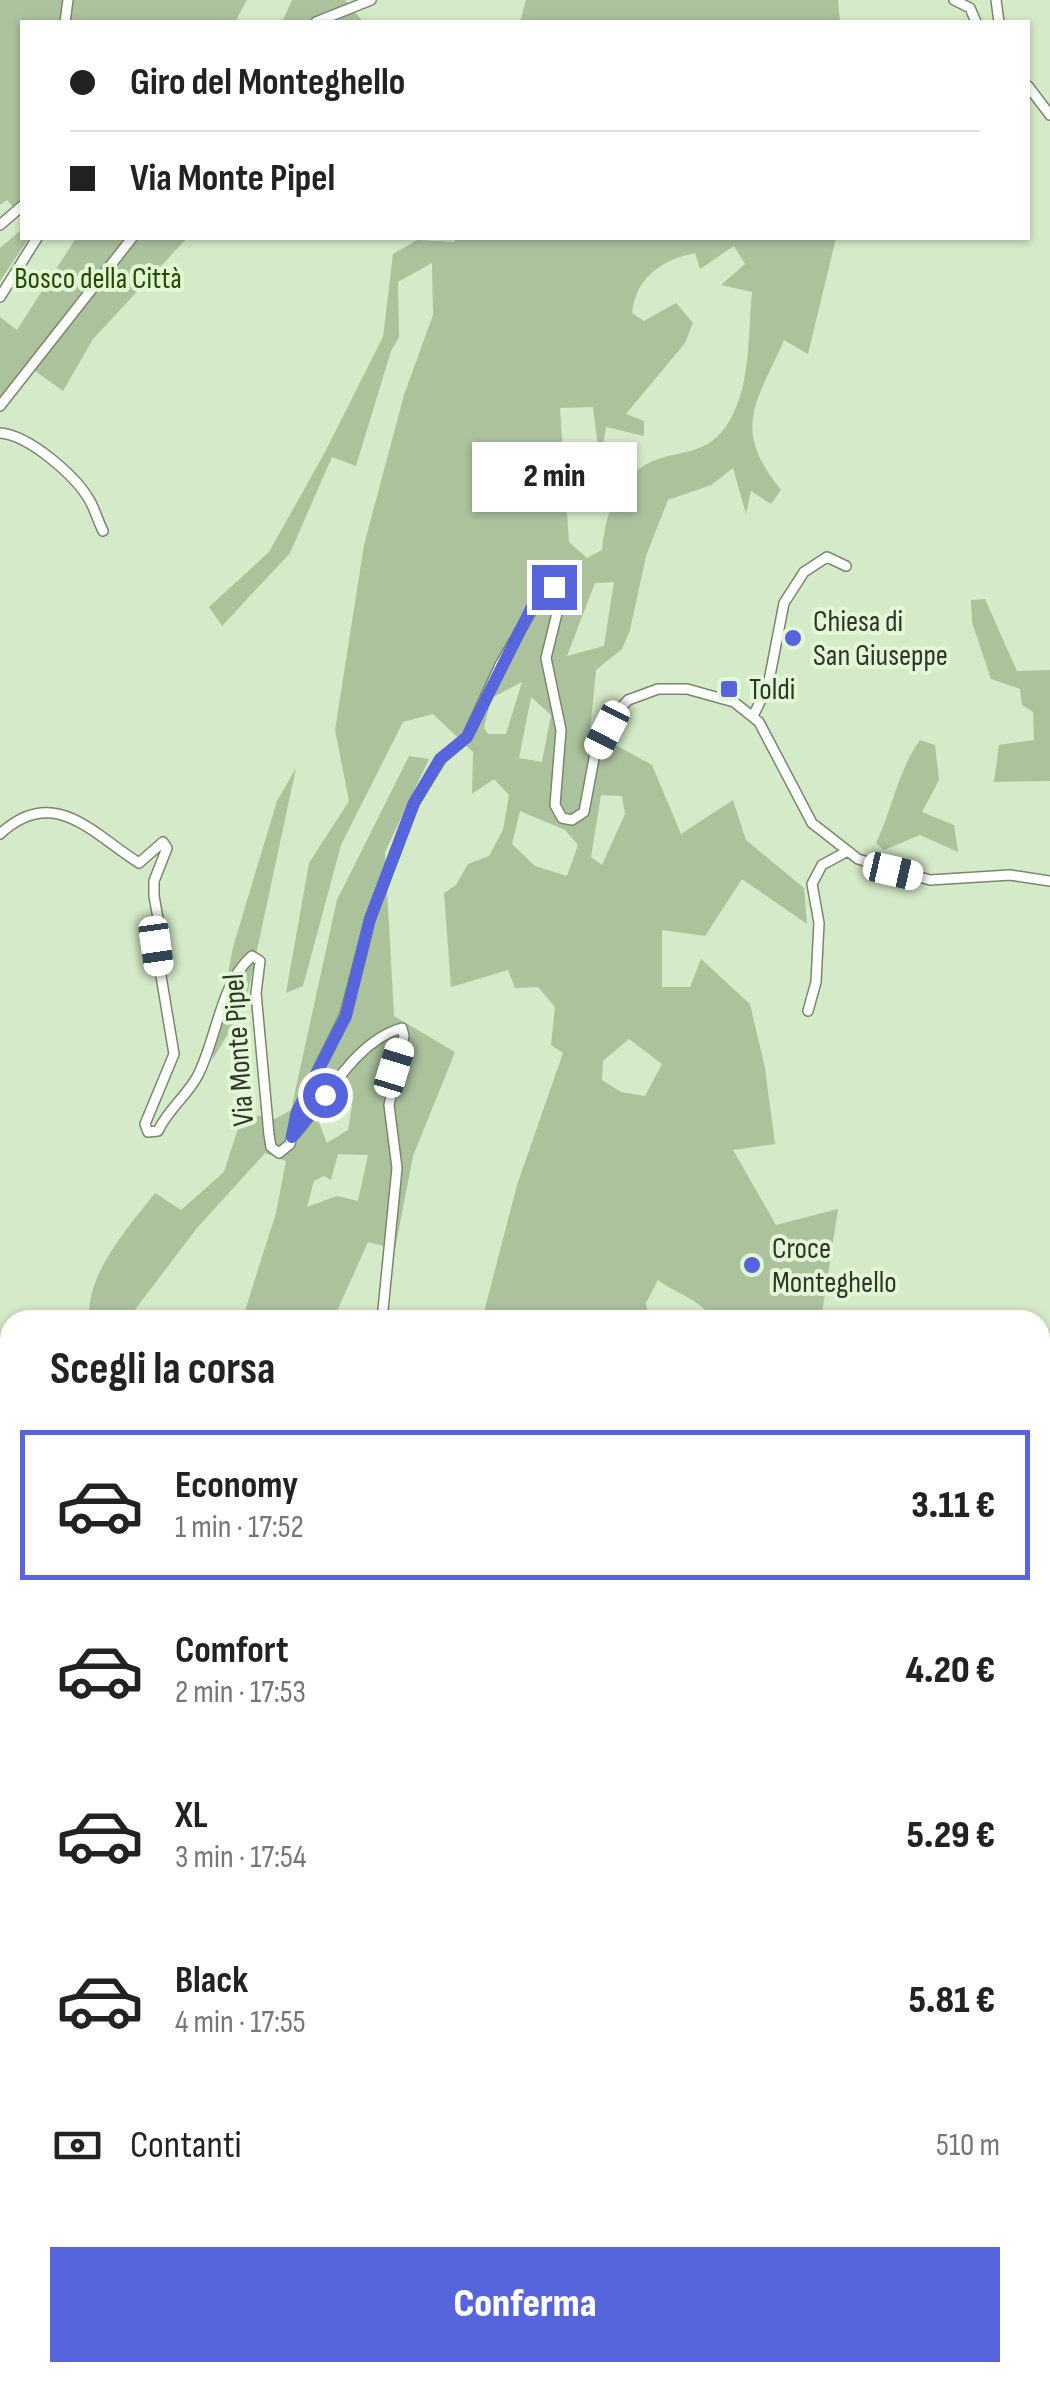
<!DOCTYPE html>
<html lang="it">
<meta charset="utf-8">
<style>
:root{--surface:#fff;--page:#f2f2f2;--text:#222;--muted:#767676;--line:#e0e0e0;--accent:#5665db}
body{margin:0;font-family:"Sofia Sans Condensed",sans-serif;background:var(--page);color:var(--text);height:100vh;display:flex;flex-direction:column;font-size:38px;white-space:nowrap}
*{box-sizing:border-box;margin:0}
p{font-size:32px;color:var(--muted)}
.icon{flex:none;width:55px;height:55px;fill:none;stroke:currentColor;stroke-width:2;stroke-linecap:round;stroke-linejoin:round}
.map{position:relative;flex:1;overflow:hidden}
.details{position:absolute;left:0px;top:1310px;width:1050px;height:1072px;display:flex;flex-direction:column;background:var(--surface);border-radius:30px 30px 0 0;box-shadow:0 2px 8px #0004}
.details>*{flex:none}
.hud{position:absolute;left:20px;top:20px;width:1010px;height:220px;border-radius:0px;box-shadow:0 2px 8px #0004;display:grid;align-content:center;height:220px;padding:0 50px;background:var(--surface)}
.end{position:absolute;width:45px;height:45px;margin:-22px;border:12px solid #5665db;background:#fff;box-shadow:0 0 0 5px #fff}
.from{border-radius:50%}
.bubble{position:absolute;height:70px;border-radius:0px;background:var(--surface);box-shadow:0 2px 8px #0004;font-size:32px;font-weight:800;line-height:70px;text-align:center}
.car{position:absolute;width:30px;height:60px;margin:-30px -15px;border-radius:12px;box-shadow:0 0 8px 2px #0007;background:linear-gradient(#fff 24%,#345 0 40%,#fff 0 76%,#345 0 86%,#fff 0)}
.hud b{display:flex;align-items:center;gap:35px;height:95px;font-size:38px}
.hud b+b{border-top:2px solid var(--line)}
.hud i{width:25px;height:25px;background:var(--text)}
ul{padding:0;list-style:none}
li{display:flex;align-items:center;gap:30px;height:150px;margin:0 20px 15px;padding:0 30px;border:5px solid transparent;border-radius:0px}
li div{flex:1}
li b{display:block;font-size:38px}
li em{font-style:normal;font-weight:800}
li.current{border-color:var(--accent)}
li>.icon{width:90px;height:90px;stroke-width:1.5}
h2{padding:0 50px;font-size:45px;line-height:120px}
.pay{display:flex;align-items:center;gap:25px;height:110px;padding:0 50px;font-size:38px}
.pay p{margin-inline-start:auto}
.button{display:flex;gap:20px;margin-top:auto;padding:20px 50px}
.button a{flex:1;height:115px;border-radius:0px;background:var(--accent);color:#fff;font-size:40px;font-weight:800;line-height:115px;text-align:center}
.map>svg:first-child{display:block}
.green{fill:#abc29d;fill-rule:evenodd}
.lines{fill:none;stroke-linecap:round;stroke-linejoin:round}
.minor-casing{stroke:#76896b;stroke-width:12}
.major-casing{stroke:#86a472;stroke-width:15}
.minor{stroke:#fff;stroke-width:9}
.major{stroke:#d3ecc2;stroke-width:11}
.route{stroke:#5665db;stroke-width:12}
.poi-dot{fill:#5665db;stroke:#e2f7d5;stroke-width:4}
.labels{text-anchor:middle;stroke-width:8;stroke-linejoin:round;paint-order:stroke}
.park-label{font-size:30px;fill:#254900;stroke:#e2f7d5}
.poi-label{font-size:30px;fill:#2e3529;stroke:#e2f7d5;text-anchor:start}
.street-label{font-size:30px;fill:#2e3529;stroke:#e2f7d5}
</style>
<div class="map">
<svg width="1050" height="2381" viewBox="0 0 1050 2381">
<rect width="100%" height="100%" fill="#d5eac8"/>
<path class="green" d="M0 0H247L235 22H22V217L7 200 0 205Z
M292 0H345L363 22H282Z
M526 0H838L840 22H520Z
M22 217V238H29L0 281V248L21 230Z
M76 238H187L93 339 63 391 28 366 0 403V317L17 330Z
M456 238H836L808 354 784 340C756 404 731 428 781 490L771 504 751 491 746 514 733 468 711 485 668 500 646 556 630 630 622 649 596 670 590 731 652 765 681 834 733 800 746 840 804 888 807 924 742 879 705 936 662 930V987H690L701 959 750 1004 765 1068 775 1144 733 1150 776 1225 838 1209 821 1320H712C704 1301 675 1293 658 1280L646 1303 649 1320H482L517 1185 563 1053 551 1045 555 1007 538 987 515 988 508 970 451 987 444 893 456 885 468 864 489 856 503 830 509 795 494 779 472 794 473 752 433 714 403 722 341 845 303 986 286 993 309 863 349 801 335 730 364 545 404 395 433 315 432 263 398 282 399 337 391 351 356 466 332 457 290 553 222 626 209 607 269 552 325 452 383 337 393 254 417 240 454 242ZM734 246 745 264 721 285 752 292C748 332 751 384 730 420 707 460 677 447 645 465 614 483 605 518 602 550L587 558 569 542 560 408 593 407 600 462 606 427 644 436V421L626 414 685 343 693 323 676 303 644 321 632 313C636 277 662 260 695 253L700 269ZM614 582 604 646 567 656 595 583ZM522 682 506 734H488L484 728 491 698ZM531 697 551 715 542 762 519 758ZM601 795 622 796 625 814 602 865 591 857ZM520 811 565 830 578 845 567 876 535 866 512 844ZM629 1039 662 1064 645 1096 621 1092 602 1080 603 1061Z
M985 599 1017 671 1050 670V781L994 782 999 745 1034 740 1033 712 1022 705 1020 689 991 679 972 622 971 600Z
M920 740 935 745 939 780 922 812 954 825 958 852 920 835 884 850 876 843C892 810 899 768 920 740Z
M409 756 429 759 385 852 394 1016 455 1052 413 1156 395 1249 368 1242 333 1320H242L276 1213 286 1161 265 1153 197 1228 127 1320H89C86 1273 128 1228 155 1193L181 1210 224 1172 243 1113 275 1119 291 1110 337 900ZM334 1094 344 1096 352 1106 348 1130 327 1143 316 1115ZM338 1154 368 1155 358 1201 337 1196 307 1207 314 1181 324 1176 331 1180Z
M296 768 245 1006 212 1060 233 947 277 801Z
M1045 1467 1050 1473V1671L1040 1678V1471Z
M10 1679V2155L0 2159V1695Z
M1050 1709V1790H1040V1725Z
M1040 1929H1050V2220L1040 2188Z
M0 2193 10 2194V2268L0 2267Z
M589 2372 602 2381H412L408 2373Z"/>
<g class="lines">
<defs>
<path id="minor" d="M954 0 970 8 976 22
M996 0 999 22
M65 22 68 0
M316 22 371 0
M1028 86 1050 115
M0 225 22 206
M0 297 37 238
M0 406 132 238
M0 433C29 435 76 476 90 501 95 510 98 521 103 531
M753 716 768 686 784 603 804 572 827 557 846 566
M0 834C54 784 93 834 139 863L163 842 167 848 154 881V896L159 924 156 946 174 1054 145 1124 148 1132 158 1131C168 1109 188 1095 198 1075 217 1038 220 984 252 956L260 961 256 993 269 1135 271 1147 279 1153 290 1144 297 1112 345 1015 370 919 414 803 441 759 467 737 500 665 545 588 554 587 560 601 546 658 561 730 555 805 562 818 572 820 584 812 595 753 619 710 628 700 658 689H687L734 702 759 722 812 823 858 859 930 880 1010 875 1050 881
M808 1011 816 982 819 923 812 884 822 865 846 852
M293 1136C325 1102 354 1041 402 1028L404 1036 389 1105 397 1168 382 1320
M0 2291 10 2293
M183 2372 193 2381
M1005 2372 1006 2381"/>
<path id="major" d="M0 1966 10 1978
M0 2065 10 2023
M0 2097 10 2109
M1040 2216 1050 2272
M0 2272H10
M266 2372 277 2381"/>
</defs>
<use href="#minor" class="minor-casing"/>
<use href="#major" class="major-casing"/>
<use href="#minor" class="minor"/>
<use href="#major" class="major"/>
</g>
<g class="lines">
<path class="route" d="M325 1095 292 1137 297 1112 346 1016 370 919 414 803 440 759 467 737 540 591 554 587"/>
</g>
<g class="poi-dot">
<circle cx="793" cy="638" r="10"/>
<rect x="719" y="679" width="20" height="20" rx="5"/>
<circle cx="752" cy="1265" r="10"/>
</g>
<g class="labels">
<g class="park-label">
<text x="98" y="288">Bosco della Città</text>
</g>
<g class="poi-label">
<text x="813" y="631">Chiesa di<tspan x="813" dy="34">San Giuseppe</tspan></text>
<text x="749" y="699">Toldi</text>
<text x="772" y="1258">Croce<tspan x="772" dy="34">Monteghello</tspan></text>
</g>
<g class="street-label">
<text transform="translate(238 1050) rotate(-94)" y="10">Via Monte Pipel</text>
</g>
</g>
</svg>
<i class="end from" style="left:325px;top:1095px"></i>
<i class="end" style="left:554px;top:587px"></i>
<div class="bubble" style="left:472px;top:442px;width:165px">2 min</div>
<i class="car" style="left:607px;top:730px;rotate:207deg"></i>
<i class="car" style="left:893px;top:871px;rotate:103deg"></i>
<i class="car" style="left:156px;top:946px;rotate:172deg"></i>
<i class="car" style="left:394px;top:1068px;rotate:17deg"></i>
<div class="hud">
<b><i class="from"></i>Giro del Monteghello</b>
<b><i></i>Via Monte Pipel</b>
</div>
<section class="details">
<h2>Scegli la corsa</h2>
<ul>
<li class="current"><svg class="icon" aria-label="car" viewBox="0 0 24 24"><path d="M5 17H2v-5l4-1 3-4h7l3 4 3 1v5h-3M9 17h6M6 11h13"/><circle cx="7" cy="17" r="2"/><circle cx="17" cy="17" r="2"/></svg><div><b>Economy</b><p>1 min · 17:52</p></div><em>3.11 €</em></li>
<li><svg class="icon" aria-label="car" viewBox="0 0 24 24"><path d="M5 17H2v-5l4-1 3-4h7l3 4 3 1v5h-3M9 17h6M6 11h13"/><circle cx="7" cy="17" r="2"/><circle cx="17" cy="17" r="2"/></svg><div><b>Comfort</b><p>2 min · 17:53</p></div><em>4.20 €</em></li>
<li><svg class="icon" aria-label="car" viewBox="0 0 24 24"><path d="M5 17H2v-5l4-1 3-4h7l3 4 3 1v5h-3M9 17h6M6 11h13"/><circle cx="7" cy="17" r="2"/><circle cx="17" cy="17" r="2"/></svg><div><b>XL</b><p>3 min · 17:54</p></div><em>5.29 €</em></li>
<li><svg class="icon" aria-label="car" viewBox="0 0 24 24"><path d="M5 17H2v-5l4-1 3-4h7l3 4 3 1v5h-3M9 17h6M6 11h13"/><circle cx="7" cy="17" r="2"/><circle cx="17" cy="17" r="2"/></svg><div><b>Black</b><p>4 min · 17:55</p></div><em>5.81 €</em></li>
</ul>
<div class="pay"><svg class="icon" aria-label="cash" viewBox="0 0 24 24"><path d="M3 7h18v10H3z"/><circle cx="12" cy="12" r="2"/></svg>Contanti<p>510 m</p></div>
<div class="button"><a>Conferma</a></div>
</section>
</div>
